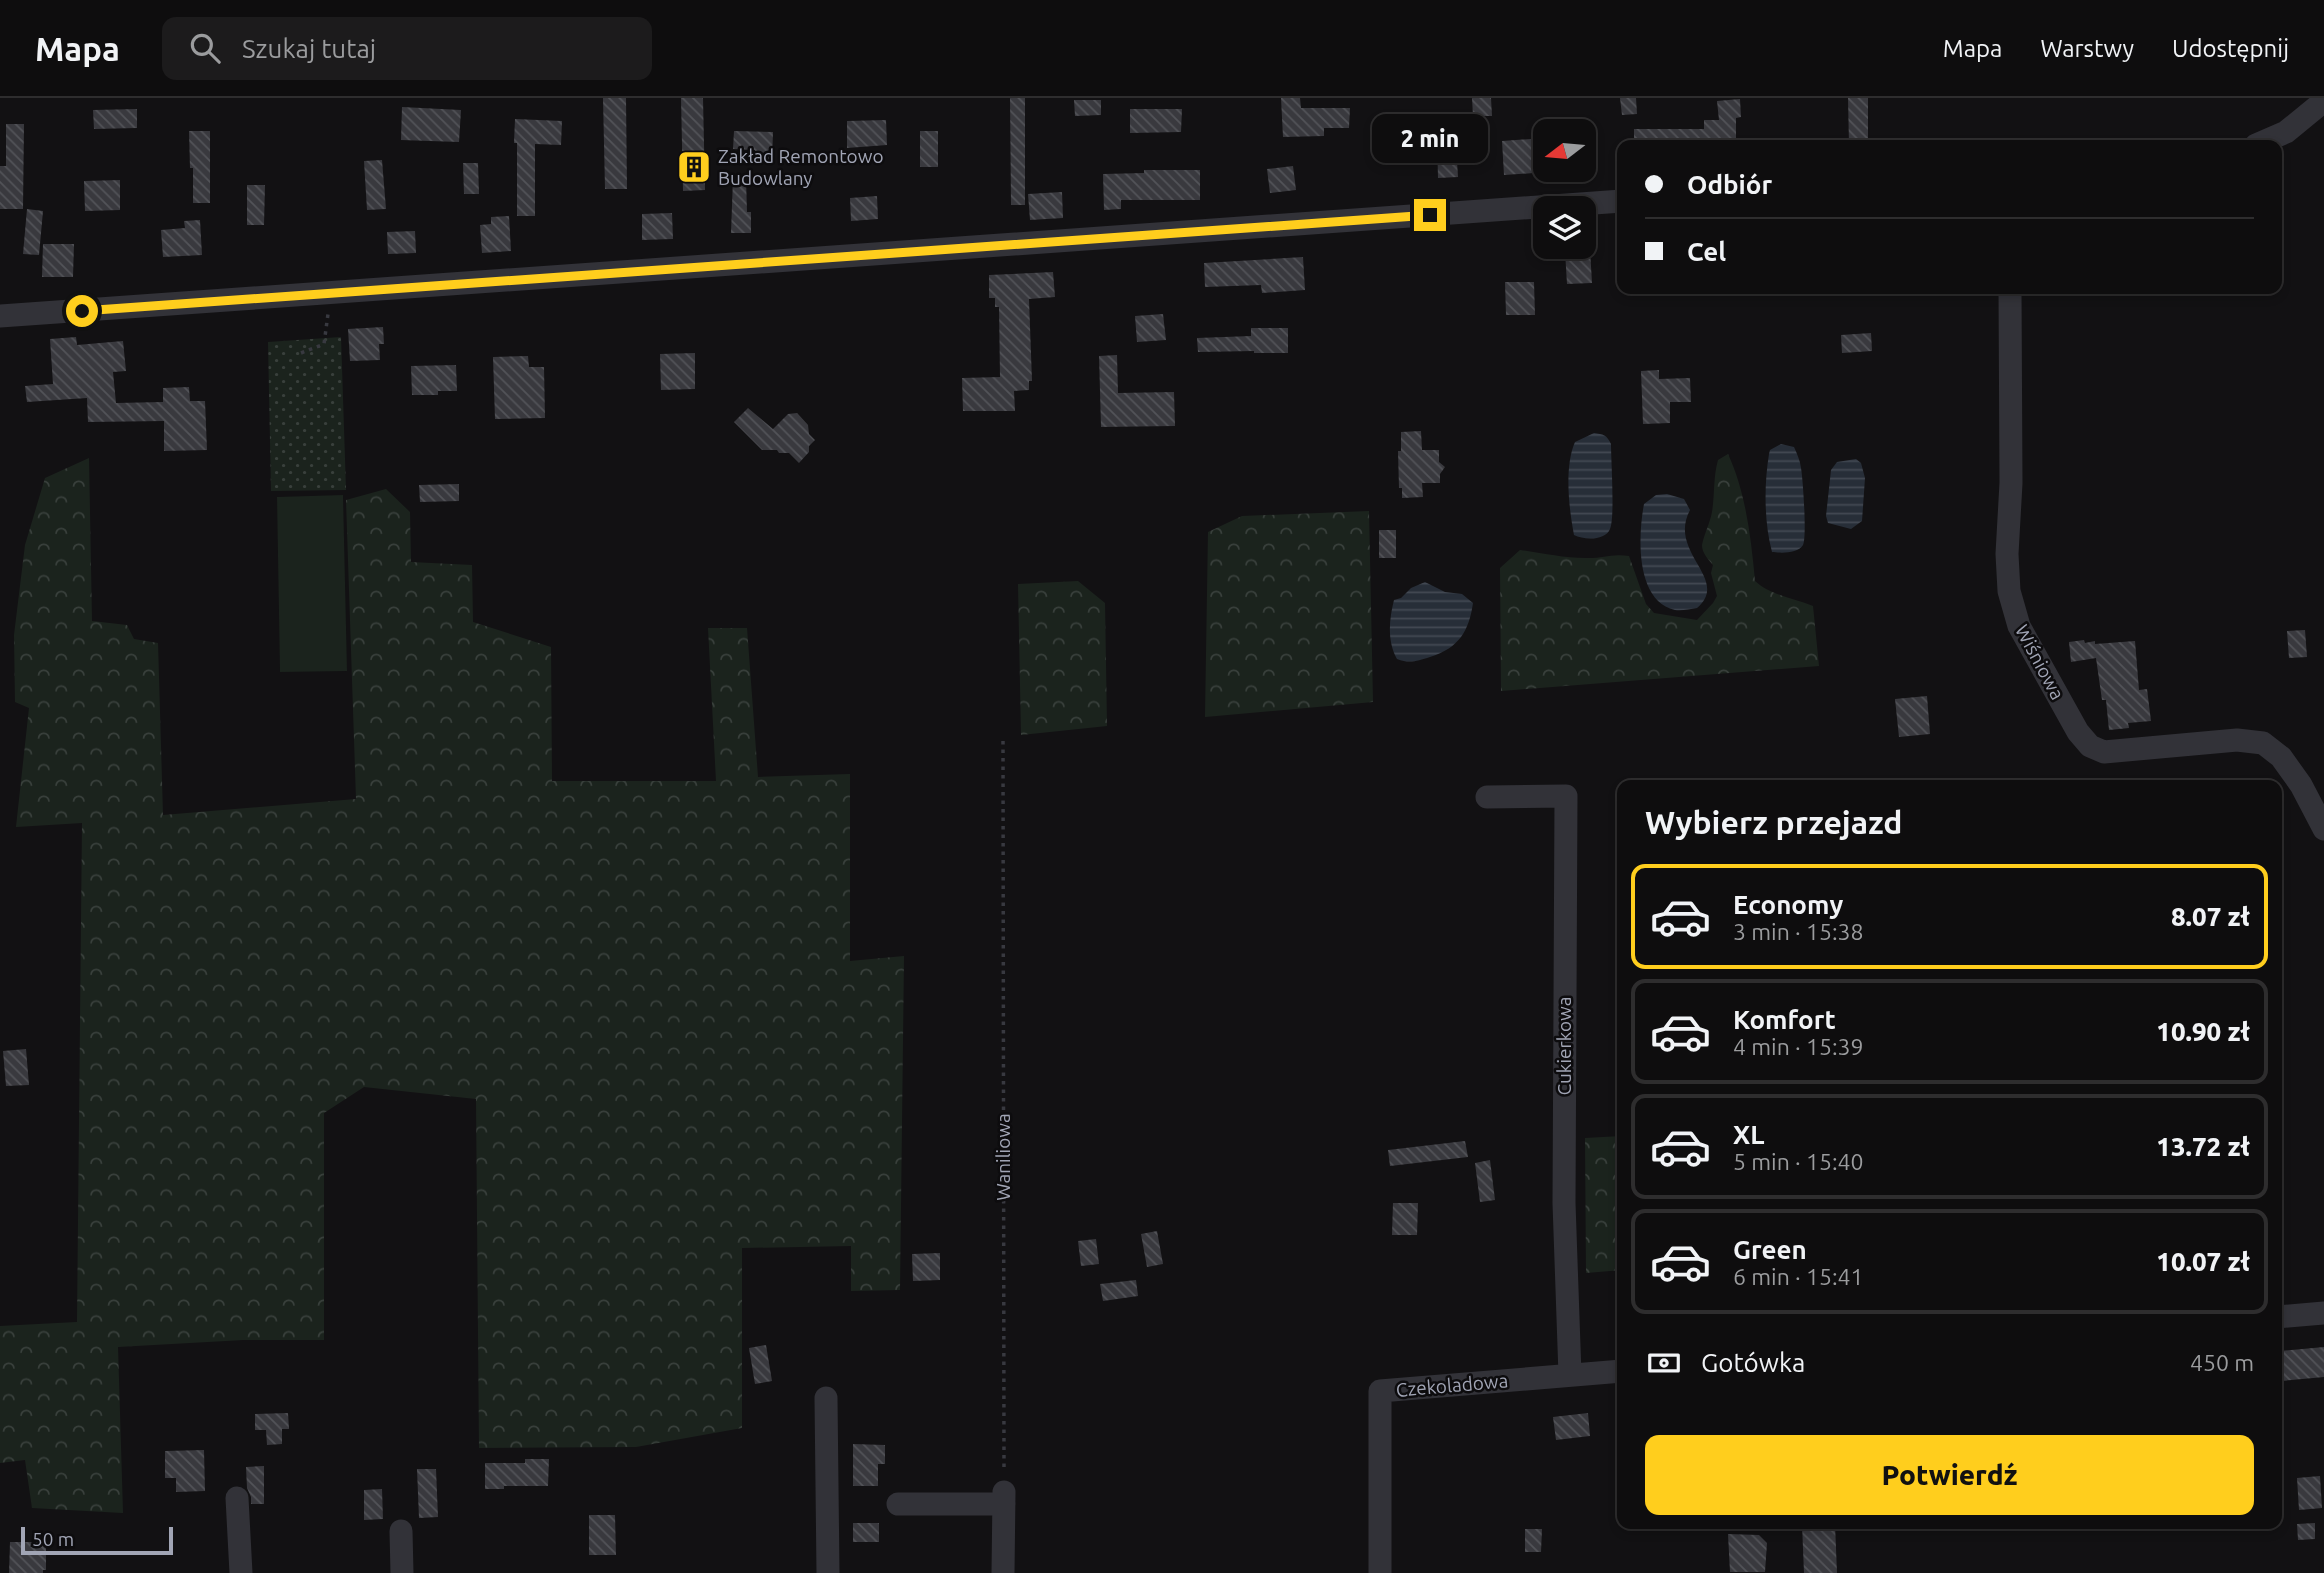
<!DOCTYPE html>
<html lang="pl">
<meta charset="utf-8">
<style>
:root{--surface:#0e0d0e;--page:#1c1b1c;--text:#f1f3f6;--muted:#9b9c9e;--line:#2e2d2e;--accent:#ffce1d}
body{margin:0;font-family:Ubuntu,sans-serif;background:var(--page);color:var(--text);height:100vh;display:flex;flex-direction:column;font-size:26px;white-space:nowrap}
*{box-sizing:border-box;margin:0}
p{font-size:23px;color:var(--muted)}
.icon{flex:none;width:38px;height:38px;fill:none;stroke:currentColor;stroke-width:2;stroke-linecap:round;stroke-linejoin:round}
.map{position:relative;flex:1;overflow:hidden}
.details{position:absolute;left:1617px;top:682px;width:665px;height:749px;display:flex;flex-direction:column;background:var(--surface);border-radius:14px;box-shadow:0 4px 10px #0003,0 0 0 2px var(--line)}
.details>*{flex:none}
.banner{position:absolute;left:1617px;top:42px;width:665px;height:154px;border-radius:14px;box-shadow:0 4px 10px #0003,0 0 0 2px var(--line);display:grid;align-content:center;height:154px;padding:0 28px;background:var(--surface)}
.needle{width:46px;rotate:254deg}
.tools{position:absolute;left:1533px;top:21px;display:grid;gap:14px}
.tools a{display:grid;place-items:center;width:63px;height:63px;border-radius:14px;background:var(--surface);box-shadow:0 4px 10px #0003,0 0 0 2px var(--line);font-size:35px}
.scale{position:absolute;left:21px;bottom:18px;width:152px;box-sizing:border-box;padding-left:7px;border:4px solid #a1a5b5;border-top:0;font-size:19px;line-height:24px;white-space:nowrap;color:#a1a5b5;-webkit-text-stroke:5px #0d0c0e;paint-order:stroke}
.end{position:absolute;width:32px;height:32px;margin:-16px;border:9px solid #ffce1d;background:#111;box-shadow:0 0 0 4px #111}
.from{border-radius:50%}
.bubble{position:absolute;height:49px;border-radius:14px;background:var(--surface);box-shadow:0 4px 10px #0003,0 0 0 2px var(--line);font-size:23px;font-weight:800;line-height:49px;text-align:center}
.banner b{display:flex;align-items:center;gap:24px;height:66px;font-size:26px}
.banner b+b{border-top:2px solid var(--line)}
.banner i{width:18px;height:18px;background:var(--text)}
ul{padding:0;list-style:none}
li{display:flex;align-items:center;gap:21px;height:105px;margin:0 14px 10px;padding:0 14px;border:4px solid var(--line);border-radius:14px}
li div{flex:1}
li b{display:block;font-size:26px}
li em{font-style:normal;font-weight:800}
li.selected{border-color:var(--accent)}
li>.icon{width:63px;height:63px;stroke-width:1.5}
h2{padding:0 28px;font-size:32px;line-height:84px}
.pay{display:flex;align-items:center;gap:18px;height:77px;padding:0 28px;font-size:26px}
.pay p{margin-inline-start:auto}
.primary-button{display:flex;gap:14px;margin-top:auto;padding:14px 28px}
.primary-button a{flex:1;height:80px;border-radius:14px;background:var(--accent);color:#111;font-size:28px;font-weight:800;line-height:80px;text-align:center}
header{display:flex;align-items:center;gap:42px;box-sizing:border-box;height:98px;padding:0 35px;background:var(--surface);border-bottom:2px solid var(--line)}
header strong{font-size:33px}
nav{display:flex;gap:38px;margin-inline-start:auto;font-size:24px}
.search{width:490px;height:63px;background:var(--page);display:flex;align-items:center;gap:18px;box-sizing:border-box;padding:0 24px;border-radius:14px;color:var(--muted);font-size:26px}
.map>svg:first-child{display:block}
.grass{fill:url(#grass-dots)}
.forest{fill:url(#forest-crowns)}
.garden{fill:#1b231d}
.water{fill:url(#water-rules)}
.building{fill:url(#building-back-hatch)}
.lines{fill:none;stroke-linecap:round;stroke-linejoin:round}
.path{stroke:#383940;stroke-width:3.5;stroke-dasharray:3.5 5;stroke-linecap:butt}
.minor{stroke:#323238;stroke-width:23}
.route{stroke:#ffce1d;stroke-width:9}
.labels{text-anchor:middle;stroke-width:5;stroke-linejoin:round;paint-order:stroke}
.poi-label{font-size:19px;fill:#a1a5b5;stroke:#0d0c0e;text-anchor:start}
.street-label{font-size:19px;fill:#a1a5b5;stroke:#0d0c0e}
</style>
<header>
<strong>Mapa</strong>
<div class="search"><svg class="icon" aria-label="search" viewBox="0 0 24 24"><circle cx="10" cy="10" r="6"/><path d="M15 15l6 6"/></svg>Szukaj tutaj</div>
<nav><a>Mapa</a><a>Warstwy</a><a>Udostępnij</a></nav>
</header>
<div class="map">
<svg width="2324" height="1475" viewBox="0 0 2324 1475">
<defs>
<pattern id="grass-dots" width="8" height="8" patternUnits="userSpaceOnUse" patternTransform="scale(1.75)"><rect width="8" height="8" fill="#1b231d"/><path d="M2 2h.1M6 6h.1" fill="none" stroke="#39403c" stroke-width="1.8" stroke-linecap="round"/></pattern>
<pattern id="forest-crowns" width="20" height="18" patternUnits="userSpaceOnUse" patternTransform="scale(1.75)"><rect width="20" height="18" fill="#1b231d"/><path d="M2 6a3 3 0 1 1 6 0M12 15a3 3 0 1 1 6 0" fill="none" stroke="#39403c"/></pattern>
<pattern id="water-rules" width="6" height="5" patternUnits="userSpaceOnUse" patternTransform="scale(1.75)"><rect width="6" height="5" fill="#272e38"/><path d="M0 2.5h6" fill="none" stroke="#434953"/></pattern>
<pattern id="building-back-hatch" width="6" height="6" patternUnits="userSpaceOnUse" patternTransform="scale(1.75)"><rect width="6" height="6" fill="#39393e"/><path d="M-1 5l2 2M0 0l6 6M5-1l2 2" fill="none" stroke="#525358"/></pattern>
</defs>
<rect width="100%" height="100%" fill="#121113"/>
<path class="grass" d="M341 239 346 392 271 393 268 244Z"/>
<path class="forest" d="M1728 356C1746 395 1751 440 1755 483 1770 497 1793 500 1813 508L1819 568 1501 593 1500 470 1520 452C1542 455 1563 460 1585 460 1602 461 1611 455 1629 458L1646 506 1654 515 1697 522 1713 505 1717 498 1711 475 1713 467C1708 461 1702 455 1702 447 1704 436 1710 425 1712 414 1715 396 1713 380 1718 362Z
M89 360 92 523 127 527 134 541 158 545 163 717 356 701 346 402 386 391 410 414 411 464 472 467 473 524 551 549 552 683H716L708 530H747L758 679 850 676V863L904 858 900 1192 851 1193V1148L742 1150V1330L636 1349 479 1350 476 1001 364 989 324 1015V1242H243L118 1249 123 1415 32 1410 25 1362 0 1365V1228L77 1224 82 725 16 729 29 610 15 604 14 537 25 447 45 380Z
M1369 413 1373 604 1205 619 1208 434 1242 418Z
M1078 483 1105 505 1107 628 1021 637 1018 486Z
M1622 1038V1172L1586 1175 1585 1040Z"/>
<path class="garden" d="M343 397 347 573 280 574 277 399Z"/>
<path class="water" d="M1594 335C1603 336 1607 337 1611 346 1611 362 1615 420 1610 431 1605 443 1584 442 1574 437 1569 411 1564 369 1575 344Z
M1781 346 1794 349C1797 356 1800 362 1801 370 1803 381 1807 439 1803 447 1798 456 1780 455 1772 454 1764 424 1764 387 1769 356L1770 352Z
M1856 361 1861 365 1865 380 1862 423 1851 431 1828 425 1826 418 1831 372 1837 364Z
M1667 396 1684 401 1690 412C1667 455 1731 481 1697 510 1690 511 1682 513 1675 512 1635 503 1638 437 1644 406L1656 397Z
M1425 484 1445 494 1462 496 1473 505C1469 533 1459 550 1430 559 1417 563 1410 566 1397 561 1387 543 1389 522 1394 502L1401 500 1411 490Z"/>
<path class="building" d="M603 0H626L627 91H605Z
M681 0H703L705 92 683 93Z
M1010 0H1025V107H1011Z
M1281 0H1300L1301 10H1350L1349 30H1324V38L1283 39Z
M1472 0H1491L1492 18H1473Z
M1620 0H1636L1637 16 1622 17Z
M1848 0H1868V47H1849Z
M1740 1 1741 19 1736 20V47H1634V31H1704V22H1719L1717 3Z
M1074 2H1101V17L1075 18Z
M402 9 461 12 459 44 401 42Z
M137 11V30L94 31 93 12Z
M1130 11H1182L1181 34 1130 35Z
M515 21 562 23 561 47 535 46V118H517V45H514Z
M886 22 887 47 847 50V23Z
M6 26H24L23 111H0V68H6Z
M189 33H210V105H193V70H190Z
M734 33 773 34 772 63H755V52L733 51Z
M920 33H938V69H920Z
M1461 39 1462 63H1457L1458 79 1438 80 1437 40Z
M1531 41 1534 75 1504 77 1502 43Z
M382 62 386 111 367 112 364 63Z
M463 65H478L479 96H464Z
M1293 68 1296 92 1270 95 1267 71Z
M1144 72H1200V102H1121V111L1104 112 1103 76 1144 75Z
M733 80H746L747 114H751V135H731Z
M120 82V112L85 113 84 83Z
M247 87H265L264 127H247Z
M1062 94 1063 120 1030 122 1028 96Z
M877 98 878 121 851 123 850 100Z
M27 111 43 113 39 157 23 156Z
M672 115 673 141 642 142V116Z
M509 118 511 153 482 155 480 127 491 126V119Z
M200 122 202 157 163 159 161 132 185 130 184 123Z
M415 133 416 155 388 156 387 134Z
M43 146H74L73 179H42Z
M1590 151 1592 185 1567 186 1565 153Z
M1303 159 1305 192 1262 195 1261 187 1205 189 1204 165Z
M1053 174 1055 199 1029 201 1032 283H1029V292L1014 293 1015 313H963L962 280 1000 279 999 209H995V200H989V177Z
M1505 184H1534L1535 217H1506Z
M1163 216 1166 242 1137 244 1135 218Z
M383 229 384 246H379L380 262 350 263 348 231Z
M1251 230H1288V255H1254V253L1198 254 1197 240 1251 238Z
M1871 235 1872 253 1842 255 1841 237Z
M76 239 77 247 123 243 126 273 113 274 116 305 163 304V290L189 289 190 303H205L207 352 164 353V323L88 324 87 300 27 304 25 288 53 286 50 241Z
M695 255V291L661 292 660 256Z
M1117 257 1118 295 1174 294 1175 328 1101 329 1099 258Z
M528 258 529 269H544L545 320 495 321 493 259Z
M456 267 457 293H438V297H412L411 268Z
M1659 272V281L1690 280 1691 304H1670V325L1643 326 1641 273Z
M748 310 773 331 788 316 797 315 808 327 809 336 815 342 809 348V354L799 365 789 355H779L777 352H762L734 324Z
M1421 333 1422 352H1439V364L1445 369 1440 376V385H1422L1423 399 1402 400V390H1399L1398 353H1401V334Z
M459 386V403L420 404 419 387Z
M1379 432H1396V460H1379Z
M2305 532 2307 559 2289 560 2287 533Z
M2084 542 2085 545 2095 543V546L2135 543 2139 592 2147 591 2151 623 2128 625 2129 630 2109 632 2106 602H2102L2096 560 2071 564 2069 544Z
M1927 598 1930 636 1899 639 1895 601Z
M26 951 29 987 6 988 3 953Z
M1465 1043 1468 1059 1390 1068 1388 1052Z
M1490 1062 1495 1102 1480 1104 1475 1065Z
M1393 1105H1418L1417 1137H1392Z
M1157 1133 1163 1166 1147 1169 1141 1136Z
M1096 1141 1099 1166 1081 1168 1078 1143Z
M940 1155V1182L913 1183 912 1156Z
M1136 1182 1138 1198 1103 1203 1100 1186Z
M766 1247 772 1283 755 1286 749 1250Z
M2324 1249V1279L2282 1283 2279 1253Z
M288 1315 289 1331H282V1346L267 1347 266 1332H255V1316Z
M1588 1315 1590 1338 1556 1342 1553 1319Z
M853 1346 885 1347V1366H878V1388H853Z
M204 1352 205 1393 176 1394V1380H165V1353Z
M525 1361H549L548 1388H504V1391H485V1365H525Z
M264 1368V1406H251V1399L247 1390 246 1369Z
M417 1371H436L438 1419 419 1420Z
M2320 1378 2322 1410 2299 1412 2297 1380Z
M382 1391 383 1421 364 1422V1392Z
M589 1417H615L616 1457H589Z
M853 1425H879V1444H853Z
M2315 1425V1441L2298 1442 2297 1426Z
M1802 1426H1835L1837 1475H1804Z
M1525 1431H1542L1541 1454H1525Z
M1728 1436 1759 1437 1767 1445 1765 1474H1730Z
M10 1444H46V1472H43V1475H9Z"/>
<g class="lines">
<path class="path" d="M301 255 324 246 328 216
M1003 643 1004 1374"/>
<path class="minor" d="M2256 47 2286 34 2324 3
M2010 191 2011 385 2007 456 2009 493 2019 528 2078 634 2090 648 2104 654 2237 642 2263 645 2281 659 2301 687 2324 731
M0 218 1622 103
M1487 699 1566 698 1564 1105 1570 1277
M2277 1219 2324 1215
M826 1300 828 1475
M237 1400 241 1475
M898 1406H1004
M401 1433 402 1475
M1003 1475 1004 1394
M1380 1475V1293L1622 1273"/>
</g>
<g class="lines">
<path class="route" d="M82 213 1430 117"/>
</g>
<defs>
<symbol id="building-square" viewBox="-11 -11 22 22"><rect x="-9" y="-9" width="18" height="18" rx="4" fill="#ffce1d" stroke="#0d0c0e"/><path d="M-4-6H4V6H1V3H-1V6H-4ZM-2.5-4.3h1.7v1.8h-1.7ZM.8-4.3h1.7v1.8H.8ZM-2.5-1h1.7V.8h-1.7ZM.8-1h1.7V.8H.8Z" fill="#111"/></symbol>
</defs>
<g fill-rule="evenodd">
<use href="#building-square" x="675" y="50" width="38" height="38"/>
</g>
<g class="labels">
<g class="poi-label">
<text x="718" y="65">Zakład Remontowo<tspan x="718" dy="22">Budowlany</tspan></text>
</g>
<g class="street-label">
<text transform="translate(2040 564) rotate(62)" y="7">Wiśniowa</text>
<text transform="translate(1564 948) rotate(-90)" y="7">Cukierkowa</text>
<text transform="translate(1003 1059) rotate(-90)" y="7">Waniliowa</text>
<text transform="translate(1452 1287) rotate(-5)" y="7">Czekoladowa</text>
</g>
</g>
</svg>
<div class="tools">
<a><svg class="needle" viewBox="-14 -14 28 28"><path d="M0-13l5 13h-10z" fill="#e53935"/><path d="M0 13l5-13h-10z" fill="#9b9c9e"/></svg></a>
<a><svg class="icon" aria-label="layers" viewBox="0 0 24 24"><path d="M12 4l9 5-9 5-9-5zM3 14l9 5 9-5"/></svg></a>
</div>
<div class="scale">50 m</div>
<i class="end from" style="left:82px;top:213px"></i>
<i class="end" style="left:1430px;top:117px"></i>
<div class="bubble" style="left:1372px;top:16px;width:116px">2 min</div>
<div class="banner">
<b><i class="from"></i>Odbiór</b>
<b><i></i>Cel</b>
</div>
<section class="details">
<h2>Wybierz przejazd</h2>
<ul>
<li class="selected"><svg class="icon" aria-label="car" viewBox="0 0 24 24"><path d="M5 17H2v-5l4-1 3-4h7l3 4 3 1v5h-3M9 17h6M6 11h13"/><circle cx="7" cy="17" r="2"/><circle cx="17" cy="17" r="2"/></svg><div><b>Economy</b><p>3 min · 15:38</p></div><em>8.07 zł</em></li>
<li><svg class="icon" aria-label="car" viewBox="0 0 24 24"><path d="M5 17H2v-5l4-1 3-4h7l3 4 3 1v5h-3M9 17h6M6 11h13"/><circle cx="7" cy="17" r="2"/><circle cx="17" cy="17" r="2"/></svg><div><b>Komfort</b><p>4 min · 15:39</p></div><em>10.90 zł</em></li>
<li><svg class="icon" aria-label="car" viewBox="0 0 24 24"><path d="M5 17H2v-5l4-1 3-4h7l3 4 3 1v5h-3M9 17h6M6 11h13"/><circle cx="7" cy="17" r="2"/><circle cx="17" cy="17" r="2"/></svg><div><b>XL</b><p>5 min · 15:40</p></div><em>13.72 zł</em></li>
<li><svg class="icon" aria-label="car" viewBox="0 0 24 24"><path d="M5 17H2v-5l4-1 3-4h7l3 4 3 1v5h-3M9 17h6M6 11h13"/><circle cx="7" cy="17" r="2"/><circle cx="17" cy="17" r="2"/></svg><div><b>Green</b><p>6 min · 15:41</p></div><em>10.07 zł</em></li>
</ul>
<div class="pay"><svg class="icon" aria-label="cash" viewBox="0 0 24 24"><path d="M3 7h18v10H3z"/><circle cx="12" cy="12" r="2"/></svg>Gotówka<p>450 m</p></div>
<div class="primary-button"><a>Potwierdź</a></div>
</section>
</div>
